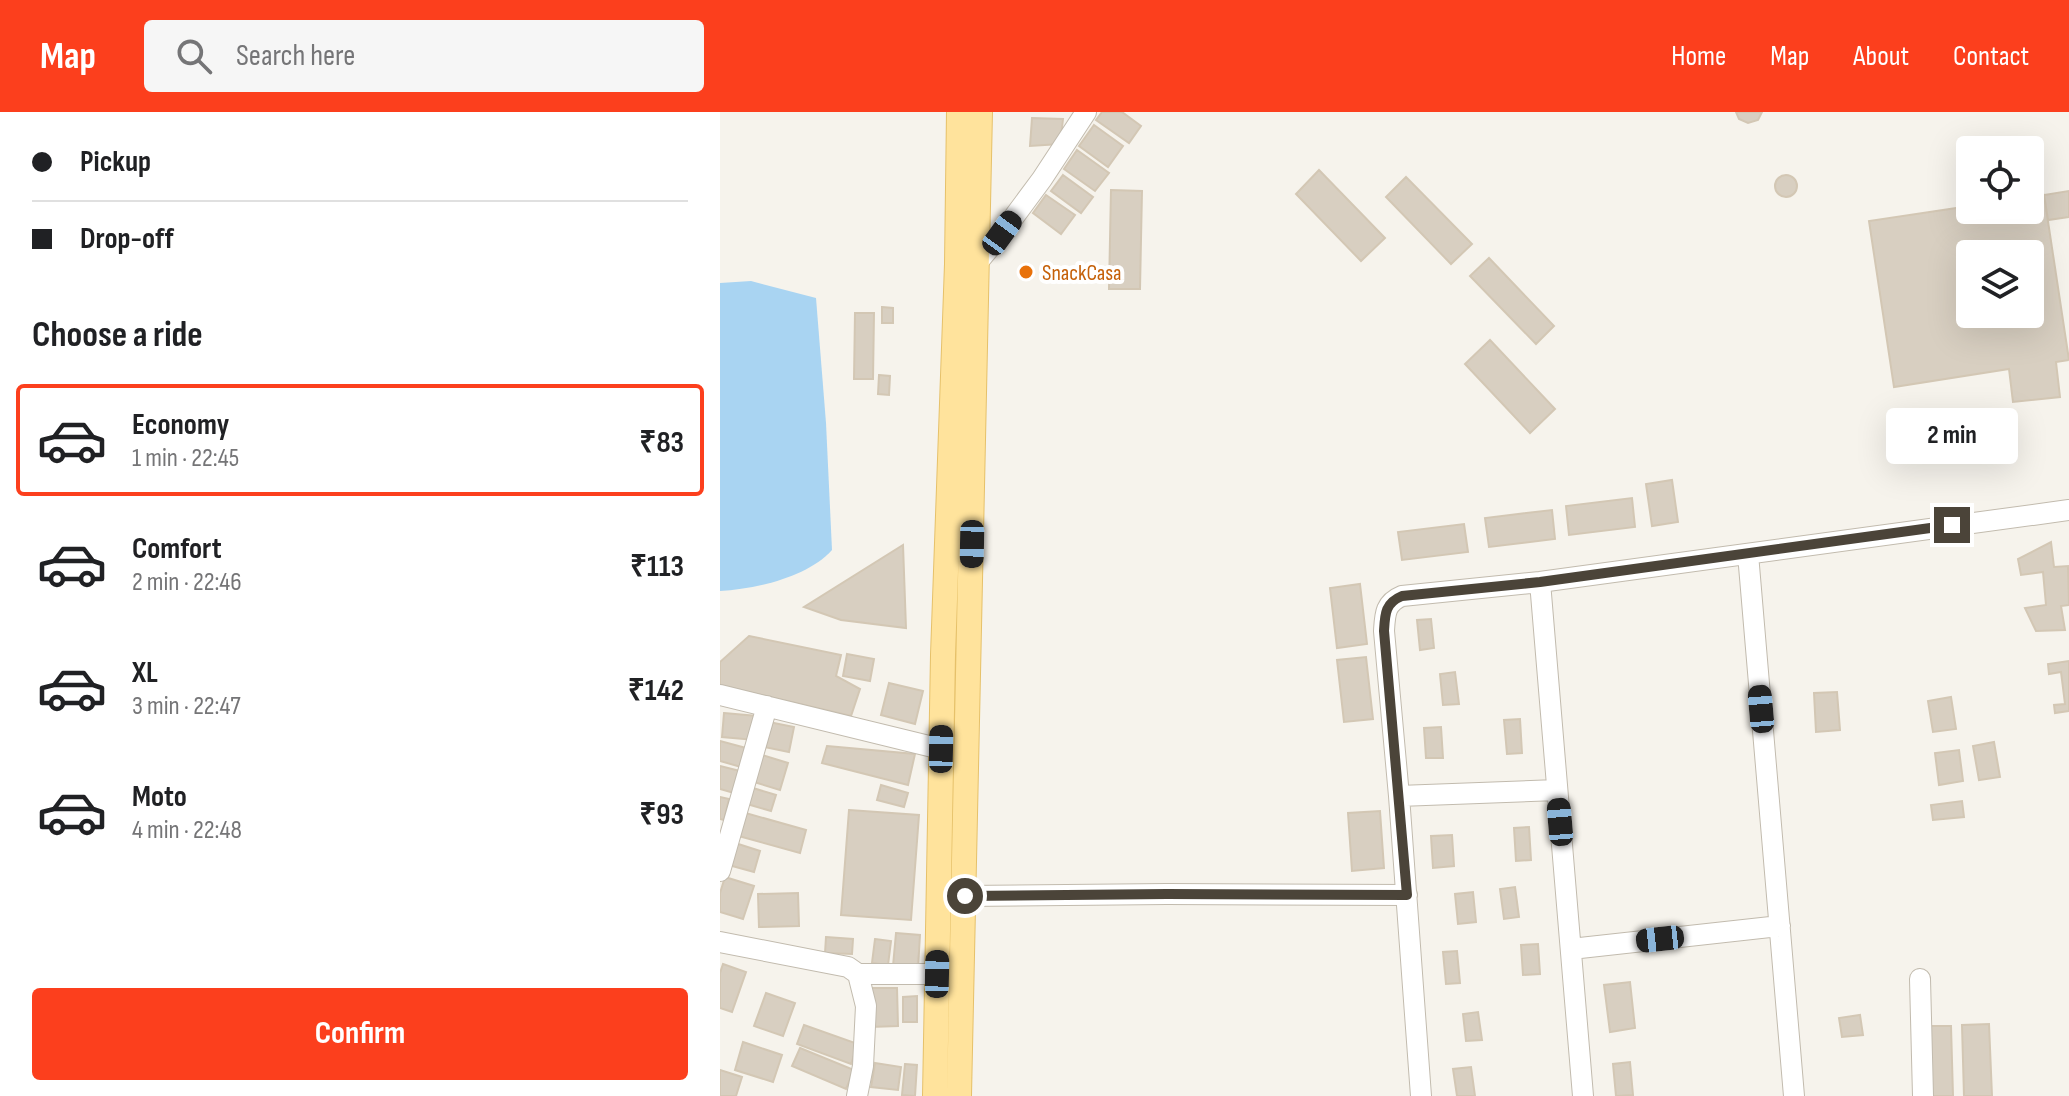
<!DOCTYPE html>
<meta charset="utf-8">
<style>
:root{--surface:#fff;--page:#f6f6f6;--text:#202124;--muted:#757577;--line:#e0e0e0;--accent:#fc3f1d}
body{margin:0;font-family:"Sofia Sans Condensed",sans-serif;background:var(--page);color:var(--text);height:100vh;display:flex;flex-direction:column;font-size:30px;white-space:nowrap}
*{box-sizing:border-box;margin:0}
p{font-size:26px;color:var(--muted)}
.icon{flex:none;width:44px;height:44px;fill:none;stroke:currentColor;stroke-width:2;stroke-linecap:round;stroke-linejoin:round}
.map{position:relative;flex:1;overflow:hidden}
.side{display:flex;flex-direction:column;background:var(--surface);width:720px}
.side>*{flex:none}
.top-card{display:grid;align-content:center;height:176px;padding:0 32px;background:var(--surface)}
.controls{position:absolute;left:1236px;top:24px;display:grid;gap:16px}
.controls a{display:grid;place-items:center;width:88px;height:88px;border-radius:8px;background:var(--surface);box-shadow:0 8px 32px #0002;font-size:40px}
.end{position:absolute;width:36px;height:36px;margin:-18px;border:10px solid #4b4439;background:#fff;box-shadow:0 0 0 4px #fff}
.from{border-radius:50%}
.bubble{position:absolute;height:56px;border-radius:8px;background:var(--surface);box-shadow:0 8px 32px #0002;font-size:26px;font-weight:700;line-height:56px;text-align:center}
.car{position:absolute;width:24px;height:48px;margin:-24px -12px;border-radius:10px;box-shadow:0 0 6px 2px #0007;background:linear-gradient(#222 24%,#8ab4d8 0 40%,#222 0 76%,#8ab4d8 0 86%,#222 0)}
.top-card b{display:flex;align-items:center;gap:28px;height:76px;font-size:30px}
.top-card b+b{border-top:2px solid var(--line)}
.top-card i{width:20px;height:20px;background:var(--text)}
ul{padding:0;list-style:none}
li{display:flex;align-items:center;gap:24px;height:112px;margin:0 16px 12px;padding:0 16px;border:4px solid transparent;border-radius:8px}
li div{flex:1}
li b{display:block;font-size:30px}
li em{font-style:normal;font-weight:700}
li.active{border-color:var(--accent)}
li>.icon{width:72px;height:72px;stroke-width:1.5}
h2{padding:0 32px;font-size:36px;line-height:96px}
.cta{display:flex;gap:16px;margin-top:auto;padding:16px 32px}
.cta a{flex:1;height:92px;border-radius:8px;background:var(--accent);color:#fff;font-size:32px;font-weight:700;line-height:92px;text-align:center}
header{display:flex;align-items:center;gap:48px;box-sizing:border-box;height:112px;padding:0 40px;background:var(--accent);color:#fff}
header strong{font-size:38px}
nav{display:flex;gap:44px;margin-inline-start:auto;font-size:28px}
.search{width:560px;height:72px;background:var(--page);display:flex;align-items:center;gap:20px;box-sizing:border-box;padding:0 28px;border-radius:8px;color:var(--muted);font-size:30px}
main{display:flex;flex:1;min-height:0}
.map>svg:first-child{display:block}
.water{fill:#a9d4f2}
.building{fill:#d8cfc1;stroke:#d3c7b4;stroke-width:2;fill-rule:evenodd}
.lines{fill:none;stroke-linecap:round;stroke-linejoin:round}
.minor-casing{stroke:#c2bbae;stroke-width:22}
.major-casing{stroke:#e6c16a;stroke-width:26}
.minor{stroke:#fff;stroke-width:20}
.major{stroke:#ffe39c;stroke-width:24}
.route{stroke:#4b4439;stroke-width:10}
.food-dot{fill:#e8710a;stroke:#fff;stroke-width:3}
.labels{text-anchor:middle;stroke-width:8;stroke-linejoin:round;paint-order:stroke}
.food-label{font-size:22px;fill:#c56008;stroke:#fff;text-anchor:start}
</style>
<header>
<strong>Map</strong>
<div class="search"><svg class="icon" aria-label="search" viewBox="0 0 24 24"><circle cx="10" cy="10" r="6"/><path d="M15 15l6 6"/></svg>Search here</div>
<nav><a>Home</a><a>Map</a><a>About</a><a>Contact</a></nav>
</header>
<main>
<section class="side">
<div class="top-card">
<b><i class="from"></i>Pickup</b>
<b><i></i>Drop-off</b>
</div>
<h2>Choose a ride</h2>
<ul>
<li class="active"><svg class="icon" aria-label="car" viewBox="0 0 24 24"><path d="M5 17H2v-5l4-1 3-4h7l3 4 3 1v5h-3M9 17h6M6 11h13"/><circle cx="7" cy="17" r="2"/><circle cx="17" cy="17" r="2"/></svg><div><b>Economy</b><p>1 min · 22:45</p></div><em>₹83</em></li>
<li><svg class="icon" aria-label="car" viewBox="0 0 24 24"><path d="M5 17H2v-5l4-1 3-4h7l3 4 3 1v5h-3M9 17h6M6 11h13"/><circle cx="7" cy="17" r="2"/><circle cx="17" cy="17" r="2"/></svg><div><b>Comfort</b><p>2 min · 22:46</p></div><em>₹113</em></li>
<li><svg class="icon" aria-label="car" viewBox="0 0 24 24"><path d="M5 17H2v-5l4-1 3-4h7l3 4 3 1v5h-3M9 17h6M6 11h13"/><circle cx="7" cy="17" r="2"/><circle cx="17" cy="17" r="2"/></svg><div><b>XL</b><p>3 min · 22:47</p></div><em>₹142</em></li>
<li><svg class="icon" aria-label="car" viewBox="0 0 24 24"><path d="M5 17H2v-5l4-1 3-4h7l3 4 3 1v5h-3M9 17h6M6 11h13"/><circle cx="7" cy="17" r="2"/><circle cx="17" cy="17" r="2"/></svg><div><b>Moto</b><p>4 min · 22:48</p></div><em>₹93</em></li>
</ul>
<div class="cta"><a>Confirm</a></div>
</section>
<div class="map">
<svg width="1349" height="984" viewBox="0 0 1349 984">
<rect width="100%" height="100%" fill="#f6f3ec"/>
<path class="water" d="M31 169 96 186 106 311 112 438C88 465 36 477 0 479V171Z"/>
<path class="building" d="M382 0H402L421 14 409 31 376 8Z
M1016 0H1042L1038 8 1028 11 1019 7Z
M312 6 343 7 340 32 310 34Z
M374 13 403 34 388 55 359 34Z
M357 38 389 61 375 79 344 57Z
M599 58 665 126 641 149 576 82Z
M343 63 373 85 361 101 331 79Z
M1055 74a11 11 0 1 1 22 0a11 11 0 1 1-22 0Z
M686 65 752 132 731 152 666 85Z
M391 78 422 79 420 177H389Z
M1349 79V105L1328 108 1324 83Z
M326 83 355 103 341 122 313 101Z
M1324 83 1349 248 1336 250 1340 285 1293 290 1289 257 1174 275 1149 109 1250 94V98H1310V85ZM1250 142H1310V202H1250Z
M769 146 834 214 816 232 750 164Z
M162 195 173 196V211H162Z
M135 201H154L153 267H134Z
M770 228 835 297 810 321 745 252Z
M159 263 170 264 169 283 158 282Z
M952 368 958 410 932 414 926 372Z
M912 386 915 415 849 423 846 394Z
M832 398 835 427 769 435 765 406Z
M744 412 748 440 682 448 678 420Z
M1331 430 1334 455 1348 454 1349 493 1341 494 1345 518 1316 519 1305 496 1326 493 1323 460 1301 463 1298 447Z
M183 433 186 516 121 508 84 495Z
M640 472 647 532 617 536 610 476Z
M711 507 714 536 700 538 697 508Z
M29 524 121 543 116 564 140 577 131 604 0 573V550Z
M127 542 154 547 150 569 123 564Z
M646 545 653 607 624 610 617 548Z
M1349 549V599L1335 601 1334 593 1345 592 1341 560 1329 562 1328 552Z
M735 560 739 592 723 593 720 562Z
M169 571 203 579 195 612 161 603Z
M1117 580 1120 618 1096 620 1094 581Z
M1231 585 1236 617 1213 620 1208 589Z
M4 601 37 604 35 628 2 625Z
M800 607 802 641 787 642 784 608Z
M44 609 74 615 69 640 39 634Z
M721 615 723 646H706L704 616Z
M0 629 26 636 21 655 0 649Z
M1274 630 1280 665 1259 668 1253 634Z
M107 634 195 642 188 673 102 651Z
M1239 638 1243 669 1219 673 1215 641Z
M42 643 68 651 60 678 34 670Z
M0 654 20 659 14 681 0 677Z
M161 673 188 681 184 695 157 688Z
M33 676 56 683 51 699 27 692Z
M0 685 9 687 4 708 0 707Z
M1242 689 1244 705 1213 708 1211 693Z
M129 698 199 703 191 808 121 803Z
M660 699 664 756 632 759 628 701Z
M22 700 86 718 80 741 15 723Z
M809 715 811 748 796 749 794 716Z
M732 723 734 754 713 756 711 724Z
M12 730 40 739 34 760 5 752Z
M5 765 34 774 23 807 0 800V781Z
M795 775 799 805 784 807 780 777Z
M753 780 756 810 738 812 735 782Z
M78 781 79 814 39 815 38 782Z
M176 821 200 823 198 856 173 854Z
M106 825 133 827 132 842 105 841Z
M155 827 171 829 168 853 152 851Z
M818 832 820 862 803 863 801 833Z
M737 839 740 871 726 872 723 840Z
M3 852 26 860 12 900 0 896V861Z
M910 870 915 916 890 920 884 873Z
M150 876H177L178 914 150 915Z
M46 881 75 891 63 924 34 914Z
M197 884V910H183V885Z
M758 900 762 928 746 929 743 902Z
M1140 903 1143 923 1122 925 1119 906Z
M1269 912 1272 984H1244L1242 913Z
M84 913 138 932 131 952 77 932Z
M1210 914H1231L1233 984H1212Z
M23 930 62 943 53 970 15 958Z
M80 936 134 958 126 977 72 954Z
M910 950 913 983 896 984 893 952Z
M155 951 181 955 178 978 151 975Z
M185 952 197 953 195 984 182 983Z
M751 955 755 984H737L733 957Z
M0 958 22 965 16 984H0Z"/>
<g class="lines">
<defs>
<path id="minor" d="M248 152 257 151 282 121 322 67 366 0
M1028 442 1074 984
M820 470 863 984
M0 583 221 637
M679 684 837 678
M0 759 47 594
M245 784 447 782 687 783
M0 830 128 855 138 862 146 894 143 954 137 984
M851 837 1060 814
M138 862H217
M1200 867 1203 984
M701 984 679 684 664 519C665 502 665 491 682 484L820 470 1349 398"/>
<path id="major" d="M215 984 223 543 237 152 239 0
M239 984 260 0"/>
</defs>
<use href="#minor" class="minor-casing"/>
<use href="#major" class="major-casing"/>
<use href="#minor" class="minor"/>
<use href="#major" class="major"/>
</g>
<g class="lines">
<path class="route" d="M245 784 447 782 687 783 664 519C665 502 665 491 682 484L820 470 1232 413"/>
</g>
<circle class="food-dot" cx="306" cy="160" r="8"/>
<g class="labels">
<g class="food-label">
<text x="322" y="168">SnackCasa</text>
</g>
</g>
</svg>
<div class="controls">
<a><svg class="icon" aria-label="locate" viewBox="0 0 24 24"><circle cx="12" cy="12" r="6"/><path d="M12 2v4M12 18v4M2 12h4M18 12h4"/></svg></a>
<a><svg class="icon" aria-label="layers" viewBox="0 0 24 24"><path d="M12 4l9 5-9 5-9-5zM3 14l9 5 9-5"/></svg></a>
</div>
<i class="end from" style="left:245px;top:784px"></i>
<i class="end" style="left:1232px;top:413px"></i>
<div class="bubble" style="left:1166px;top:296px;width:132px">2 min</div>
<i class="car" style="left:282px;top:121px;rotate:36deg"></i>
<i class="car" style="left:252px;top:432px;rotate:181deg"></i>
<i class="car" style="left:1041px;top:597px;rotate:355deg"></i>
<i class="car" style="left:221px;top:637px;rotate:1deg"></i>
<i class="car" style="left:840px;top:710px;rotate:355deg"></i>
<i class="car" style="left:940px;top:827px;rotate:264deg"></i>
<i class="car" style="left:217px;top:862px;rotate:1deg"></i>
</div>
</main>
